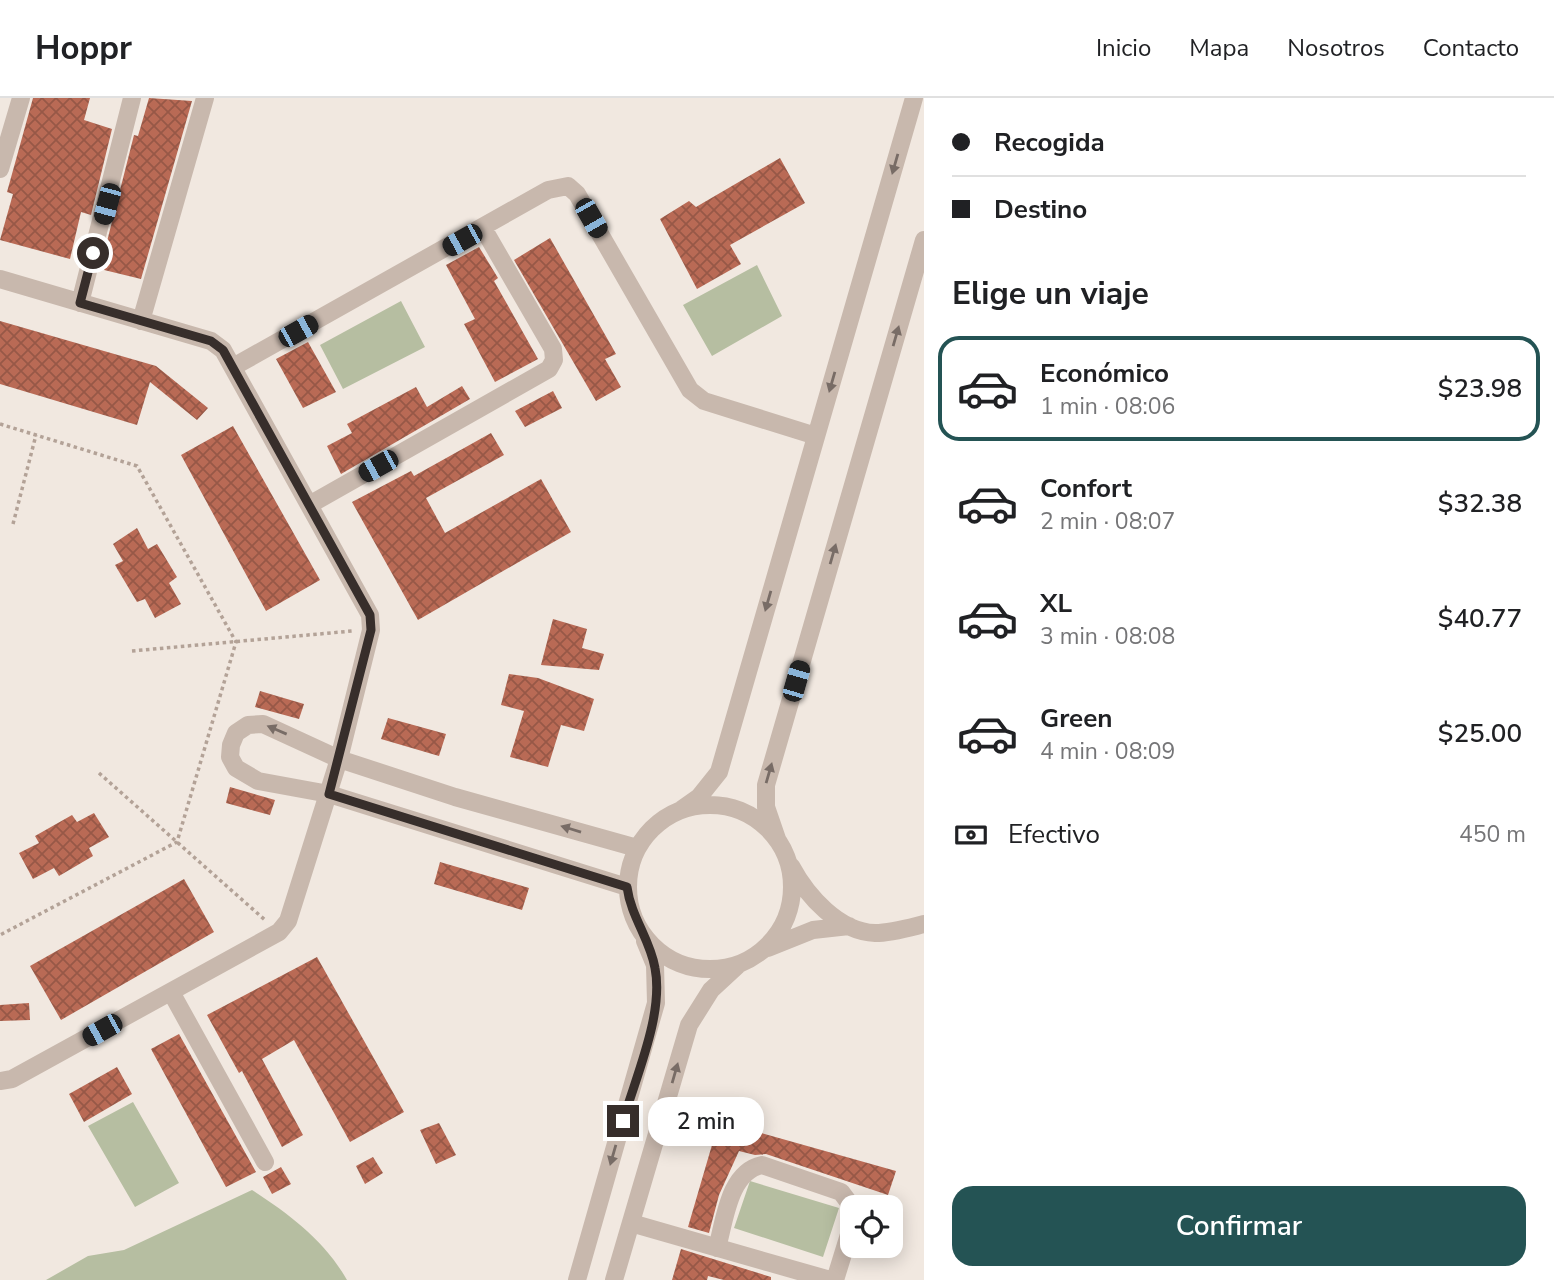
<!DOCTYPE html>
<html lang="es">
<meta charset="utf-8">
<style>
:root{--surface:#fff;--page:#f6f6f6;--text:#202124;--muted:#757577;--line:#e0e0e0;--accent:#245354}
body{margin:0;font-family:"Nunito Sans",sans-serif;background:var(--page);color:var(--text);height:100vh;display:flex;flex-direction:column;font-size:26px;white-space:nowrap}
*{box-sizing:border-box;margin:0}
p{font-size:23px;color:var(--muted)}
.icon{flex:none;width:38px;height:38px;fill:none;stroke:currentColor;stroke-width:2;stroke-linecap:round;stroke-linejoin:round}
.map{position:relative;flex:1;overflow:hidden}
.side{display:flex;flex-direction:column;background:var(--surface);width:630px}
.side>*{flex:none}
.top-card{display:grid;align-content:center;height:154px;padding:0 28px;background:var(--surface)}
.tools{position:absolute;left:840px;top:1097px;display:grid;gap:14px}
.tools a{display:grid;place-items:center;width:63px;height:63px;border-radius:14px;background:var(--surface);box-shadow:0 4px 18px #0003;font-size:35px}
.end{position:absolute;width:32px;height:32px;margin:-16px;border:9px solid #372e2b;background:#fff;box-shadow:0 0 0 4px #fff}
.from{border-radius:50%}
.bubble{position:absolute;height:49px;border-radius:21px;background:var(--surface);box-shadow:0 4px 18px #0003;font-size:23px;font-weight:600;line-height:49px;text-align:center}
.car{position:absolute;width:21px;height:42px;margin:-21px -10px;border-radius:9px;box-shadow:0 0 5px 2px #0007;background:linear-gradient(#222 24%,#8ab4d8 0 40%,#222 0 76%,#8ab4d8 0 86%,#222 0)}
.top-card b{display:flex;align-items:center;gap:24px;height:66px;font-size:26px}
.top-card b+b{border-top:2px solid var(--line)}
.top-card i{width:18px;height:18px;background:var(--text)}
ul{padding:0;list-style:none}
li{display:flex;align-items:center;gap:21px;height:105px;margin:0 14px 10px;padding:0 14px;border:4px solid transparent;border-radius:21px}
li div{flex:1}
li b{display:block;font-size:26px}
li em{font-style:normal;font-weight:600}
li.current{border-color:var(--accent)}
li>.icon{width:63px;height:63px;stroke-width:1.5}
h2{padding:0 28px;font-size:32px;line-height:84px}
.pay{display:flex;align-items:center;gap:18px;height:77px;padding:0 28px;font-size:26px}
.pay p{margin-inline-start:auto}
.button{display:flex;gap:14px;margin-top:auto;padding:14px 28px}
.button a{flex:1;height:80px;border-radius:21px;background:var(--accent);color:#fff;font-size:28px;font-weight:600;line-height:80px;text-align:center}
header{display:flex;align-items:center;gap:42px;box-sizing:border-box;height:98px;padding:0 35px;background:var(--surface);border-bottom:2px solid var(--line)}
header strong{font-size:33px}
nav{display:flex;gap:38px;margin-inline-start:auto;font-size:24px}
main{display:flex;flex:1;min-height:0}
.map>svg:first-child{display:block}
.park{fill:#b6bea1}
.building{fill:url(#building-cross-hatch)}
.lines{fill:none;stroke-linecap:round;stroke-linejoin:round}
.path{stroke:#b3a297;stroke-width:3.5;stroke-dasharray:3.5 3.5;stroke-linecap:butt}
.minor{stroke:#c8b8ad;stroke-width:18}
.oneway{fill:#786c66}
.route{stroke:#372e2b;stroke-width:9}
</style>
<header>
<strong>Hoppr</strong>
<nav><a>Inicio</a><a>Mapa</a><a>Nosotros</a><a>Contacto</a></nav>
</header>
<main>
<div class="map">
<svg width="924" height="1182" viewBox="0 0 924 1182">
<defs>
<pattern id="building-cross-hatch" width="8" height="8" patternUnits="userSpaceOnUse" patternTransform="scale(1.75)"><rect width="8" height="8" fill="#b96a55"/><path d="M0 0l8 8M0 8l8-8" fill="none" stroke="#975847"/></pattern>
</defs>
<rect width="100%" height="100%" fill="#f1e8e0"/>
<path class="park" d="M757 167 782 218 712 258 683 207Z
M401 203 425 249 343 291 320 247Z
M133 1004 179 1085 135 1109 88 1028Z
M750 1083 839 1110 823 1159 734 1130Z
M252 1092C289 1116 325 1143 347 1182H46L88 1158 124 1152Z"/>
<path class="building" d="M33 0H90L84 22 112 31 91 117 81 114 70 161 0 142 13 96 7 94Z
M149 0 192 3 141 181 100 171 134 37 138 38Z
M780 60 805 105 730 147 741 166 697 191 660 121 689 103 696 109Z
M550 140 616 256 605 261 621 289 596 303 514 162Z
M479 149 498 180 494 183 538 261 495 284 464 226 475 221 446 167Z
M0 223 156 268 208 310 197 322 150 284 137 327 0 286Z
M308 244 336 294 303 310 276 261Z
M462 288 470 301 341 376 327 348 352 335 347 326 416 289 427 309Z
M553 293 562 310 525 329 515 313Z
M233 328 320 482 266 513 181 357Z
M491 335 504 357 426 400 445 435 541 381 571 434 418 522 352 404 411 373 414 378Z
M137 430 148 451 157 446 177 479 169 485 181 506 155 520 145 501 137 504 115 467 123 463 113 446Z
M553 521 587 531 582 550 604 556 599 572 541 567Z
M509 576 538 580 594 601 584 633 561 627 548 669 510 659 524 613 501 607Z
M260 593 304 606 299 621 255 609Z
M388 620 446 636 439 658 381 641Z
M230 689 275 702 270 717 226 705Z
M94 715 109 739 89 750 93 758 59 778 54 770 33 781 19 755 39 745 35 738 72 717 77 724Z
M440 764 529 790 522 812 434 786Z
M184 781 214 834 61 922 30 868Z
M317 859 404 1014 350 1044 294 942 262 961 303 1037 282 1049 242 973 239 975 207 917Z
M29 905 30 922 0 923V907Z
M179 936 256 1074 226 1089 151 951Z
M117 969 132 996 84 1024 69 996Z
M719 1023 896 1073 888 1097 766 1056 755 1057 739 1053 719 1097 709 1135 688 1129Z
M439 1025 456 1057 436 1066 420 1032Z
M373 1059 383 1075 365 1086 356 1068Z
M281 1069 291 1086 272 1096 263 1079Z
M681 1151 771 1179V1182H724L708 1178 707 1182H672Z"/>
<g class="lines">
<path class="path" d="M0 326 137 368 236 544 177 744 0 837
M13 426 36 337
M132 553 352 533
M99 675 265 822"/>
<path class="minor" d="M0 71 21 0
M0 181 211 243 223 252 370 517 371 532 339 661 288 823 279 834 12 981 0 983
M80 205 132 0
M141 223 205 0
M233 269 548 92 568 88 577 96 690 292 704 303 816 338
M309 407 549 271 554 262 553 251 483 130
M628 789a82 82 0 1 1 164 0a82 82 0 1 1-164 0Z
M682 711 699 699 719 674 914 0
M777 741 766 709V687L924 142
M791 768C807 798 839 834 875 835 891 835 908 830 924 826
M627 789 329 696 258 683 236 670 230 659 231 647 236 635 248 627 263 626 339 661 455 699 637 750
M768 850 813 832 849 828
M171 894 265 1064
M631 1125 830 1182
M717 1150C725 1121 729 1074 762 1067L841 1094 853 1110
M577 1182 656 905 655 867 645 843
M614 1182 689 927 711 892 737 868
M835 1182 852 1127"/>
</g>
<defs><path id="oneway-solid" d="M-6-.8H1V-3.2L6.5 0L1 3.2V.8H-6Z" transform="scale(1.75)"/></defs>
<g class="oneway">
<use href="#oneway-solid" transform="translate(895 66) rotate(106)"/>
<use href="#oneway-solid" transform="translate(896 238) rotate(-74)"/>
<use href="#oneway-solid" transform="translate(832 284) rotate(106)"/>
<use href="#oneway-solid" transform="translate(833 456) rotate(-74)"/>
<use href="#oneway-solid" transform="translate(768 503) rotate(106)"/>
<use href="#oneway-solid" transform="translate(277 632) rotate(-157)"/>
<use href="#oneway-solid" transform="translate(769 675) rotate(-74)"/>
<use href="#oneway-solid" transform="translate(571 731) rotate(-163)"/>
<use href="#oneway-solid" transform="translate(675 975) rotate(-74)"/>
<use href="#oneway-solid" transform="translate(613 1057) rotate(106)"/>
</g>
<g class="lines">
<path class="route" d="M93 155 80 205 211 243 223 252 370 517 371 532 329 696 627 789C631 819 650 841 655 870 664 916 636 978 623 1023"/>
</g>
</svg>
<div class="tools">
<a><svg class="icon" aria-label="locate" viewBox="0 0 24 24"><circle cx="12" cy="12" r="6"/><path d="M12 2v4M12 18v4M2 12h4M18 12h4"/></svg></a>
</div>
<i class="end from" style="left:93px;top:155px"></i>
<i class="end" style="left:623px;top:1023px"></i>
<div class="bubble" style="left:648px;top:999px;width:116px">2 min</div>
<i class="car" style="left:107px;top:106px;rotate:195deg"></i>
<i class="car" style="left:591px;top:120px;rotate:150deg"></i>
<i class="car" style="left:462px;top:142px;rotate:241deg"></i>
<i class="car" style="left:298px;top:233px;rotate:61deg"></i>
<i class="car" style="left:378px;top:368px;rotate:241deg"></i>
<i class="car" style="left:796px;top:583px;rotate:16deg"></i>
<i class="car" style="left:102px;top:932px;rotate:241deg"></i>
</div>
<section class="side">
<div class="top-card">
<b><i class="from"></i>Recogida</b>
<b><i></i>Destino</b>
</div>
<h2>Elige un viaje</h2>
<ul>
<li class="current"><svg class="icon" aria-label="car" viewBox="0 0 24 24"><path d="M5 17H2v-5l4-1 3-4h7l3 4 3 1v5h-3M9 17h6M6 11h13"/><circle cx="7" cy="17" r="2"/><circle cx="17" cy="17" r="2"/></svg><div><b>Económico</b><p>1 min · 08:06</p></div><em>$23.98</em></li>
<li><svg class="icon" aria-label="car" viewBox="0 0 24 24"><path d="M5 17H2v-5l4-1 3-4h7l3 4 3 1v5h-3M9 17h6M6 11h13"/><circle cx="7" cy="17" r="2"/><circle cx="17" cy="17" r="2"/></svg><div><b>Confort</b><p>2 min · 08:07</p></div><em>$32.38</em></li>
<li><svg class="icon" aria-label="car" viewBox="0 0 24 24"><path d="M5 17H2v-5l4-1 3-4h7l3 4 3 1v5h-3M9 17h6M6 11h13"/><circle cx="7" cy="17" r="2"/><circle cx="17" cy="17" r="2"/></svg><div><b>XL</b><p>3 min · 08:08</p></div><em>$40.77</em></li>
<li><svg class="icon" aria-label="car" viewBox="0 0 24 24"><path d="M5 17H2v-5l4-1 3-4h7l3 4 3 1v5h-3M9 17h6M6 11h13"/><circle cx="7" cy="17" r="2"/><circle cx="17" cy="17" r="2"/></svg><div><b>Green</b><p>4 min · 08:09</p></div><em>$25.00</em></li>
</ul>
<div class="pay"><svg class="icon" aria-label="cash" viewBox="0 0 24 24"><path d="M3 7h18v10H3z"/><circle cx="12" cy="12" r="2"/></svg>Efectivo<p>450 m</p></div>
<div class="button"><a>Confirmar</a></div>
</section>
</main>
